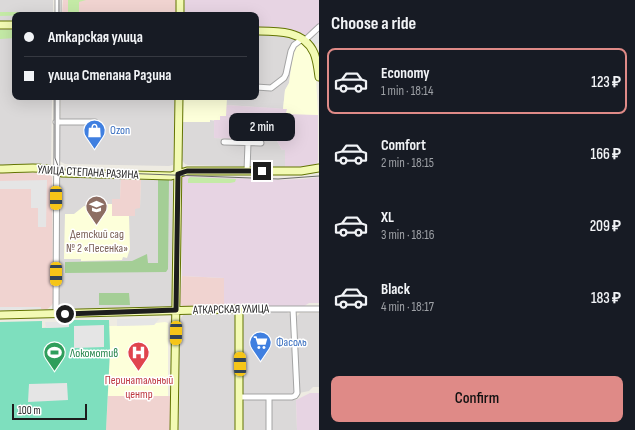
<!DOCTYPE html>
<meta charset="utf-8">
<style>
:root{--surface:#171b24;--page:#20242c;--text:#f1f3f6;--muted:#9ea1a6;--line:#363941;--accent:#df8a87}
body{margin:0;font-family:"Sofia Sans Condensed",sans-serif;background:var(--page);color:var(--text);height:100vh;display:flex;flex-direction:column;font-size:15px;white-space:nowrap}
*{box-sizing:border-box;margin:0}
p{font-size:13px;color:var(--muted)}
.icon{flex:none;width:22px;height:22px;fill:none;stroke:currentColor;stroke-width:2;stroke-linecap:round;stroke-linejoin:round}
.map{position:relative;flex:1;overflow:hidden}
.panel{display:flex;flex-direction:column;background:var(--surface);width:316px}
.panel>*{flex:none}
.banner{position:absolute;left:12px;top:12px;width:247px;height:88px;border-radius:8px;box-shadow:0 4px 16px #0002;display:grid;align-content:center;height:88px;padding:0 12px;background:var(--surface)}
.scale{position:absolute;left:12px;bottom:10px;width:75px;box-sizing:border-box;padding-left:4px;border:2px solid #1d1d1d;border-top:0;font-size:11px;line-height:14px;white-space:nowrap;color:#1d1d1d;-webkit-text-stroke:3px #fff;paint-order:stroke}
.end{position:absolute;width:18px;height:18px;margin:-9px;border:5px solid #1d1d1d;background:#fff;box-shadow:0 0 0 2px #fff}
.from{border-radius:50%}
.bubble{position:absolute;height:28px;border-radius:8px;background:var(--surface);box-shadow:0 4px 16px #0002;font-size:13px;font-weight:600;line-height:28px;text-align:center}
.car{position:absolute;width:12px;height:24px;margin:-12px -6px;border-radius:5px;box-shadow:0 0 3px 1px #0007;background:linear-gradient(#f5c518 24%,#345 0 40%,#f5c518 0 76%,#345 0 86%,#f5c518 0)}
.banner b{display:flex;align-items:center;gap:14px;height:38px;font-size:15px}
.banner b+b{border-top:1px solid var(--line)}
.banner i{width:10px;height:10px;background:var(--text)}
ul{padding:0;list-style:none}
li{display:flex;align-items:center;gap:12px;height:66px;margin:0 8px 6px;padding:0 4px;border:2px solid transparent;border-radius:8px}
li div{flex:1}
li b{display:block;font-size:15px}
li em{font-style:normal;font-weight:600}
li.current{border-color:var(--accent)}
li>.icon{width:36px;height:36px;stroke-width:1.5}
h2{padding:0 12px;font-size:18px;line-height:48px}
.primary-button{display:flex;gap:8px;margin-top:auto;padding:8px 12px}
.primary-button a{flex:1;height:46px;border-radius:8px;background:var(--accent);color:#111;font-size:16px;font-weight:600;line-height:46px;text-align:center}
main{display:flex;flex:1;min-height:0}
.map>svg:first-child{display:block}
.residential{fill:#dbd9d9}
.commercial{fill:#f0d3d0}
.industrial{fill:#e7d4e3}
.education{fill:#fdffda}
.grass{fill:#c4eaa6}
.forest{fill:#a4ce96}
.pitch{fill:#7edfbe}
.parking{fill:#e5e5e5}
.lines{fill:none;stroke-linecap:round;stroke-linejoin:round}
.street-casing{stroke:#a4a4a4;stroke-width:7}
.secondary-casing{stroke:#637403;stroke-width:9}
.street{stroke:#fff;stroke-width:5}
.secondary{stroke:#f3fab4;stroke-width:7}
.tram{stroke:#6b6b6b;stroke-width:1}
.route{stroke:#1d1d1d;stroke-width:5}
.labels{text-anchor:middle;stroke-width:3;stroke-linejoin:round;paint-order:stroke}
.shop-label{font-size:12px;fill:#366cbe;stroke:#fff;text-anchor:start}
.street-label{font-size:12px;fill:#1d1d1d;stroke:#fff}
.education-label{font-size:12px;fill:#785e54;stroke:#fff}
.leisure-label{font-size:12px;fill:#27864d;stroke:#fff;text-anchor:start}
.health-label{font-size:12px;fill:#be3a42;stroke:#fff}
</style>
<main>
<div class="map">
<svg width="319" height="430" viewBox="0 0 319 430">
<rect width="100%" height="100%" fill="#eeebe2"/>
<path class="residential" d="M0 0H53V15H15V23L0 22Z
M0 28 15 29V97H52L51 164 48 166 0 167Z
M256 34 287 35 301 42 293 54 289 83 285 90 283 109 226 105 227 97H256Z
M61 97H175L173 165 169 166 65 164 61 162 59 159Z
M210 120 214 121V138L277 141 282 150H285V168L188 165 185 164 182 160 183 122H209Z
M60 176H121L120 199H112V216H135V208H140L141 176 171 177 173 179 171 306 169 308 63 311 60 309 58 305 59 178Z
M246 311 287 312 290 314 291 317 295 392 293 394 291 395 243 394 242 316 243 313Z
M234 312 237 316V430H179L180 319 185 313Z
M300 313H319V387H313L309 391 299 393 297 316Z
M245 400H266L267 430H242V403Z
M271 400H296L297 430H270Z"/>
<path class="commercial" d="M63 0H176V15H62Z
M0 173H48L52 177 53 303 51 306 46 310 41 309 40 307H0Z
M121 176H141L140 208 135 209V216H112V199H120Z
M182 276 224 278V307H185L181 305 180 302Z
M108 396H171V430H106Z"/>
<path class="industrial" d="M185 0H319V24L306 38 294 31 285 28H256V15H185Z
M226 105 287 109 286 113 318 115V161L314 167 285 168V150H282L277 141 214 138V120L220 116H226Z
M186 176 278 180 303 179 319 177V303H309L303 307H224V278L182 276 181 180 183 177Z
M310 393H319V430H297L296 400Z"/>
<path class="education" d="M301 42 309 49 313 58 316 77 318 115 286 114 287 109H283L285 90 289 83 293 54 296 47Z
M183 97H227L226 116H220V120H210V122H183Z
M89 204H112V216H129L130 249 127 258 123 257 122 260 81 261V259H64L65 214H74L84 206H89Z
M156 323 165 322 168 323V396H108L110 350 109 326 154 325Z"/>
<path class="grass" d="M68 0H86L79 2V15H68Z
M0 12H30V15L0 16Z
M0 30H15V38L0 39Z
M190 177 236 179 235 182 230 183H188V179Z"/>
<path class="forest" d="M158 177 169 179 168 269 166 272 65 273V262L132 261 147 254 148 263H158Z
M99 293H129L130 305H99Z"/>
<path class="pitch" d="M69 320H109L110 350 106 430H0V322L42 321V328L69 327Z"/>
<path class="parking" d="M319 30V43L313 45 308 40Z
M47 180 46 227H38V208H31V189H0V181Z
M0 307H41V309L0 310Z
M160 318 154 325 117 326V319Z
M45 322H69V327L46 328Z
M104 325V347L74 348V326Z
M67 383 68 400 28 402 29 384Z"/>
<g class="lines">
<defs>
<path id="street" d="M58 15V0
M304 41 319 27
M256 87 271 88 284 78 286 74 291 51 294 45 302 39
M56 122H95
M224 142 261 143
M247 171 248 143
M239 309H319
M56 314 57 97
M239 397H292L295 396 297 393 293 309
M269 397V430"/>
<path id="secondary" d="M180 0V15
M0 25H15
M256 31C276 31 304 30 314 53 317 60 318 69 319 77
M0 169C18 169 47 165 62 173L171 176 187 171H301L319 168
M0 315 239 309V430
M174 430 179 97"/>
</defs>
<use href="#street" class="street-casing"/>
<use href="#secondary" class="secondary-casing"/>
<use href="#street" class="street"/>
<use href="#secondary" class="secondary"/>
<path class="tram" d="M59 15V0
M55 97V158L58 166 67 171 278 179 319 176"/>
</g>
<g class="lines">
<path class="route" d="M65 314 176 310 178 174 187 171H262"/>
</g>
<defs>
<symbol id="shop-pin" viewBox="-11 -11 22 30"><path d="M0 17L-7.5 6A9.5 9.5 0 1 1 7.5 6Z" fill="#3f7fe0" stroke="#fff"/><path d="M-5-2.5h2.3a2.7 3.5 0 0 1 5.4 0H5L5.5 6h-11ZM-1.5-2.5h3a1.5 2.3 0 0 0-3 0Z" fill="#fff"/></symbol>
<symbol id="school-pin" viewBox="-11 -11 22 30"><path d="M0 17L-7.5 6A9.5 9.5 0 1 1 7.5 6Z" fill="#8d6e63" stroke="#fff"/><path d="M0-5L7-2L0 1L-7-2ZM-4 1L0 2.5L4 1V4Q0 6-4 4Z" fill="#fff"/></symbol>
<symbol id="supermarket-pin" viewBox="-11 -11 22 30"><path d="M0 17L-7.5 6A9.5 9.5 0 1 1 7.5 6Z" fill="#3f7fe0" stroke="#fff"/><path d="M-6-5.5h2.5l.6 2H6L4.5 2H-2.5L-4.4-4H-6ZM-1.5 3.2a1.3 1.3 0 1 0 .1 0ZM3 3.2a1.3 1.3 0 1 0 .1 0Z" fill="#fff"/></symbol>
<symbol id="stadium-pin" viewBox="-11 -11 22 30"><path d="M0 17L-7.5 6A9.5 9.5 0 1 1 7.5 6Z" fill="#2e9e5b" stroke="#fff"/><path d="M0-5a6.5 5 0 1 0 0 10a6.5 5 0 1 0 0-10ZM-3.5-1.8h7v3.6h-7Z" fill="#fff"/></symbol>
<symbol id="hospital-pin" viewBox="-11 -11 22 30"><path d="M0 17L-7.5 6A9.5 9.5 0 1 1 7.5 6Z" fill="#e0444e" stroke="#fff"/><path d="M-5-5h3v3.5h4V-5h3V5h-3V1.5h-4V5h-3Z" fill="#fff"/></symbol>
</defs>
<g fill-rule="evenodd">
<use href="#shop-pin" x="82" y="118" width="25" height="34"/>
<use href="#school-pin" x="84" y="194" width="25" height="34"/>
<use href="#supermarket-pin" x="248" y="330" width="25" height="34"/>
<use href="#stadium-pin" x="42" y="340" width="25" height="34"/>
<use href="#hospital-pin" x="126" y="340" width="25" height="34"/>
</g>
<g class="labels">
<g class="shop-label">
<text x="110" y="134">Ozon</text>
<text x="276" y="346">Фасоль</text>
</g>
<g class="street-label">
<text transform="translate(88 172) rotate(3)" y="4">УЛИЦА СТЕПАНА РАЗИНА</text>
<text transform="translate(231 309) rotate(-1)" y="4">АТКАРСКАЯ УЛИЦА</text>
</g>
<g class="education-label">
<text x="97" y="238">Детский сад<tspan x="97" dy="14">№ 2 «Песенка»</tspan></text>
</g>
<g class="leisure-label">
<text x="70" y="357">Локомотив</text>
</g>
<g class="health-label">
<text x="139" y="384">Перинатальный<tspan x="139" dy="14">центр</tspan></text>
</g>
</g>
</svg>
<div class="scale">100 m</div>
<i class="end from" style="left:65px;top:314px"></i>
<i class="end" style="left:262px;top:171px"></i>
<div class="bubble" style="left:229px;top:113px;width:66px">2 min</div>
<i class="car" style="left:56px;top:198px;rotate:180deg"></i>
<i class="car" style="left:56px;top:274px;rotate:180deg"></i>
<i class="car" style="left:176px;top:333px;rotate:181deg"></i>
<i class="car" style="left:240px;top:364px;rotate:359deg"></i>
<div class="banner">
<b><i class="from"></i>Аткарская улица</b>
<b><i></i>улица Степана Разина</b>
</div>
</div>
<section class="panel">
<h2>Choose a ride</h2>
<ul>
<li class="current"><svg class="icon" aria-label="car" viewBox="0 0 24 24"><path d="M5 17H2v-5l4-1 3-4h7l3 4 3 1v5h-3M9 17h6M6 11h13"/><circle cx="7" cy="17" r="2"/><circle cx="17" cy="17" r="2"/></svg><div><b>Economy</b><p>1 min · 18:14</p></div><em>123 ₽</em></li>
<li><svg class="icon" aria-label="car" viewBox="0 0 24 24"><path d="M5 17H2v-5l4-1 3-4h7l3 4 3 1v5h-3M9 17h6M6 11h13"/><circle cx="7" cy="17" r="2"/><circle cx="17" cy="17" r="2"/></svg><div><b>Comfort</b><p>2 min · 18:15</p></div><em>166 ₽</em></li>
<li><svg class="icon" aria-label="car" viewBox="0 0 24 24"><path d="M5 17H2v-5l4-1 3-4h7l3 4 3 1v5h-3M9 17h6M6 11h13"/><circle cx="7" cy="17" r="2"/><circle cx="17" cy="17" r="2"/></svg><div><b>XL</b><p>3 min · 18:16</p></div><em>209 ₽</em></li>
<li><svg class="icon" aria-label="car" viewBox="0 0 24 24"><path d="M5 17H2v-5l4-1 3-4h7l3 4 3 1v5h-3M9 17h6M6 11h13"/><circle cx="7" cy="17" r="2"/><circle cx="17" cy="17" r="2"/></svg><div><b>Black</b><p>4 min · 18:17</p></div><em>183 ₽</em></li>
</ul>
<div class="primary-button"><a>Confirm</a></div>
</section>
</main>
